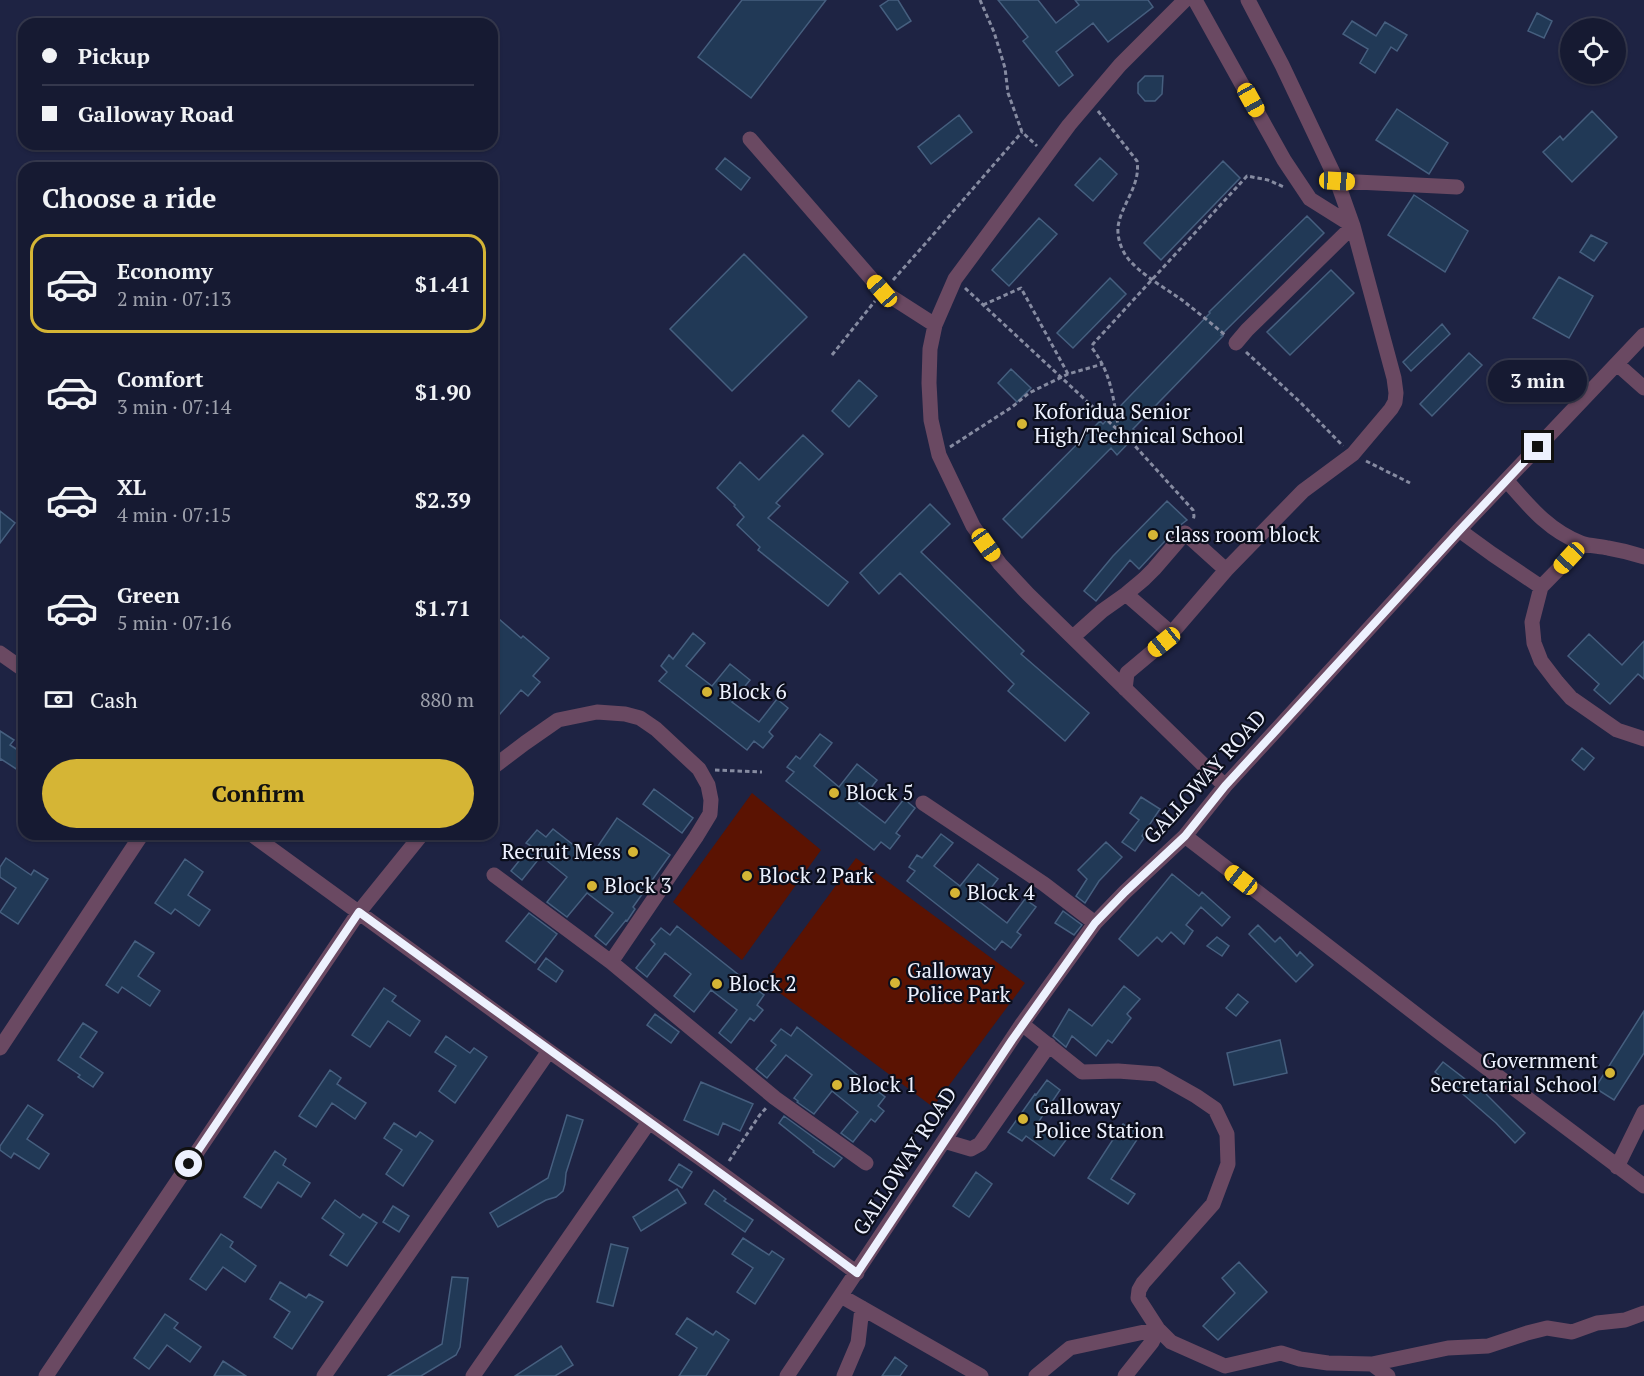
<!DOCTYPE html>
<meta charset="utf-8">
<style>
:root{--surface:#161a32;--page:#1f233a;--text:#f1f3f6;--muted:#9ea1ac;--line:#35384d;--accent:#d5b535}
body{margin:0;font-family:"PT Serif",serif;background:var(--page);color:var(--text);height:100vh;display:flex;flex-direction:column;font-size:22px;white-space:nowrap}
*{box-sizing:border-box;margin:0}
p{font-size:20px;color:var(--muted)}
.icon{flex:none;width:33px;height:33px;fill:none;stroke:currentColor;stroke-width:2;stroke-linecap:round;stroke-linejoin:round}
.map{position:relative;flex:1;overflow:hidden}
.side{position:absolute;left:18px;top:162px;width:480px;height:678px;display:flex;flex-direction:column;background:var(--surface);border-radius:18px;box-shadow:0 2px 4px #0004,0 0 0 2px var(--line)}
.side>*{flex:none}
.banner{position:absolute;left:18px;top:18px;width:480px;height:132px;border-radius:18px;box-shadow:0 2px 4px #0004,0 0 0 2px var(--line);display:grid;align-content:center;height:132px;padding:0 24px;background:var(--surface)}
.fabs{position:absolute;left:1560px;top:18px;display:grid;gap:12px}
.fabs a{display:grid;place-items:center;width:66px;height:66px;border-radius:50%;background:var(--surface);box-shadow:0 2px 4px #0004,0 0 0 2px var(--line);font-size:30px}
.end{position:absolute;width:27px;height:27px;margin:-14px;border:8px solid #edf1fe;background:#111;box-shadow:0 0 0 3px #111}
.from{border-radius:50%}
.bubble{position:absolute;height:42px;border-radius:21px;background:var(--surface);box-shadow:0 2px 4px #0004,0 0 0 2px var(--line);font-size:20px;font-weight:800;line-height:42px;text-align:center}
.car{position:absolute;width:18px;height:36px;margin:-18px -9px;border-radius:8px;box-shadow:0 0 4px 2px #0007;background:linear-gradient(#f5c518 24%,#345 0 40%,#f5c518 0 76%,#345 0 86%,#f5c518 0)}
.banner b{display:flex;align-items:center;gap:21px;height:57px;font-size:22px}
.banner b+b{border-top:2px solid var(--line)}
.banner i{width:15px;height:15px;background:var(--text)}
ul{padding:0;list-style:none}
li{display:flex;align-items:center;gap:18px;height:99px;margin:0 12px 9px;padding:0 12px;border:3px solid transparent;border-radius:18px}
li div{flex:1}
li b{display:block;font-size:22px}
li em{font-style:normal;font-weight:800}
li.on{border-color:var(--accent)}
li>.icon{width:54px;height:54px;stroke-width:1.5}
h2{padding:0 24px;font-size:27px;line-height:72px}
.pay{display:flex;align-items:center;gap:15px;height:66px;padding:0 24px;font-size:22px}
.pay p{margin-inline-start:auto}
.cta{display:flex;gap:12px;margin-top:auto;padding:12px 24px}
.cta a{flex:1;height:69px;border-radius:36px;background:var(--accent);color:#111;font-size:24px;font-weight:800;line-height:69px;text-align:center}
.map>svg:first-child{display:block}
.green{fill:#5b1302}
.building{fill:#213956;stroke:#465f7f;stroke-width:1.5}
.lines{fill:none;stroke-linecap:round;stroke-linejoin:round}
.path{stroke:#868ba1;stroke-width:3;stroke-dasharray:4.5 3;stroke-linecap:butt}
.minor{stroke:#6a4962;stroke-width:15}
.route{stroke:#edf1fe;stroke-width:8}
.poi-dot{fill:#d5b535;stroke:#0b0e1c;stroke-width:2}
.labels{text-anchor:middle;stroke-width:4.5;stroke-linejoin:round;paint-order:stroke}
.poi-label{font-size:21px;fill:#edf1fe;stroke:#0b0e1c;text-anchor:start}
.street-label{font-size:21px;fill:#edf1fe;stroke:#0b0e1c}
</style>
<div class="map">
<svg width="1644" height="1376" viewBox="0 0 1644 1376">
<rect width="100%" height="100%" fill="#1e2343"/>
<path class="green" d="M752 793 821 850 742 960 673 902Z
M856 858 1025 983 933 1107 765 982Z"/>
<path class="building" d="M742 0H826L751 98 698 57Z
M889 0H898L911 21 897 30 880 6Z
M998 0H1038L1056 23 1079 5 1075 0H1148L1153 7 1108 42 1093 23 1056 52 1073 75 1059 86 1023 41 1028 37Z
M1537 13 1552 21 1544 38 1528 31Z
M1352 21 1376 36 1385 22 1407 35 1397 51 1391 47 1375 73 1360 63 1368 49 1343 34Z
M1145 76H1163L1162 94 1155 101H1145L1138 93V83Z
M1397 109 1448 143 1429 174 1376 140Z
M1592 111 1617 137 1572 182 1543 152 1560 136 1563 140Z
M959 115 972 132 931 164 918 147Z
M725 158 750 178 741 190 716 169Z
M1100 158 1117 174 1093 201 1075 185Z
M1223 161 1240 178 1161 260 1144 243Z
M1414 195 1468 231 1445 272 1388 235Z
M1307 216 1324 233 1221 335 1223 336 1133 429 1138 433 1117 455 1111 448 1022 538 1003 519 1100 421 1103 424 1210 313 1209 312Z
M1039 218 1057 234 1009 286 992 270Z
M1591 235 1607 243 1594 261 1580 252Z
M744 254 807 317 732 391 670 329Z
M1331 270 1354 293 1290 355 1267 332Z
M1559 277 1593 296 1569 338 1533 318Z
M1110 278 1126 294 1073 348 1057 333Z
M1442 324 1450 334 1411 371 1403 362Z
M1469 353 1482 365 1432 416 1420 404Z
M1011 369 1031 388 1017 402 998 383Z
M859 380 877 396 849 427 832 411Z
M803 435 823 454 776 503 780 506 768 518 848 582 828 606 758 550 760 547 737 525 744 517 734 506 735 505 717 488 740 462 759 480Z
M1167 501 1187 520 1178 527 1139 569 1130 560 1096 601 1084 591 1113 556Z
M930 504 950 524 921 552 1024 651 1021 654 1089 713 1065 741 1008 691 1014 684 900 573 879 594 860 573Z
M0 511 15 523 0 543Z
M492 613 521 638 523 636 549 658 533 676 540 682 528 696 521 690 492 723Z
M693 633 705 643 686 666 712 686 730 664 750 680 732 702 759 722 777 699 788 708 769 732 773 736 763 748 754 741 747 750 659 681 667 672 661 666 669 655 673 659Z
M1589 634 1622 665 1644 641V679L1638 674 1610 704 1594 690 1599 684 1568 656Z
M0 731 14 740 10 745 24 754V774L1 759 0 760Z
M820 734 832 743 814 766 839 787 857 764 877 780 859 803 885 823 904 799 915 808 896 833 900 836 890 849 881 842 874 850 786 781 794 772 787 767 796 756 800 759Z
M1582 748 1594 758 1584 770 1572 760Z
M654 789 693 818 682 833 643 804Z
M1141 797 1160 809 1142 836 1144 838 1135 851 1122 842 1139 820 1130 813Z
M617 818 670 855 633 907 635 909 627 921 626 920 606 945 595 936 613 913 587 893 567 917 547 902 567 877 541 856 522 880 511 871 531 846 526 843 537 830 546 837 553 829 590 858Z
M941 834 953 843 934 866 960 886 978 864 998 879 980 902 1007 923 1025 899 1036 907 1017 932 1021 935 1011 948 1002 941 995 950 907 881 915 871 909 867 917 855 922 858Z
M1106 842 1122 857 1099 881 1085 903 1076 896 1087 879 1078 870Z
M6 858 31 875 34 870 48 879 18 924 0 912 16 888 0 877V867Z
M185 859 203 872 188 895 210 910 199 926 175 909 171 914 155 903Z
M1172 874 1199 896 1202 892 1230 917 1222 926 1201 907 1186 925 1193 931 1184 944 1171 932 1162 942 1157 937 1138 956 1119 939Z
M1063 911 1082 925 1074 935 1055 923Z
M529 913 557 934 535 963 506 941Z
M1258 925 1275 942 1280 937 1297 956 1300 952 1313 965 1296 982 1249 934Z
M677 926 764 995 757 1005 763 1010 754 1021 750 1018 731 1043 719 1033 737 1010 711 990 694 1012 674 996 691 974 665 953 647 977 636 968 655 944 651 940 661 928 670 935Z
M1217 937 1229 946 1222 956 1207 946Z
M135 941 154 953 138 976 160 991 150 1006 122 987 118 993 106 985Z
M546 958 563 971 556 982 538 969Z
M1124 986 1140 999 1127 1014 1131 1018 1112 1043 1108 1040 1096 1056 1072 1036 1066 1047 1053 1036 1069 1009 1092 1026Z
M384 988 396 996 392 1001 420 1021 410 1036 388 1021 370 1047 352 1035Z
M1238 994 1248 1002 1236 1016 1226 1008Z
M1644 1011V1053L1614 1100 1595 1088Z
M655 1014 679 1032 671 1043 647 1025Z
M83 1023 97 1032 80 1057 103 1073 93 1087 78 1077 80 1075 58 1060Z
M797 1027 885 1097 878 1106 884 1111 875 1122 871 1119 853 1142 841 1133 858 1112 832 1091 814 1114 797 1102 798 1101 794 1098 812 1075 786 1055 767 1078 756 1069 776 1045 771 1041 781 1029 791 1036Z
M446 1036 470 1053 474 1048 487 1057 455 1103 439 1091 456 1066 435 1052Z
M1280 1040 1287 1073 1234 1085 1227 1053Z
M1443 1062 1469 1082 1470 1080 1479 1087 1525 1133 1515 1143 1496 1123 1457 1089 1456 1090 1435 1072Z
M330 1070 341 1078 337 1084 366 1103 355 1119 332 1103 316 1127 299 1116Z
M1047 1080 1060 1090 1039 1121 1066 1140 1054 1156 1026 1136 1022 1141 1008 1132 1035 1094 1036 1095Z
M701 1082 753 1104 740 1131 723 1123 718 1135 684 1120Z
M28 1105 43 1115 27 1139 49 1154 39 1169 14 1153 11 1158 0 1150V1146Z
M567 1115 583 1120 566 1173 565 1184 563 1191 556 1197 546 1200 498 1227 490 1213 548 1178Z
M784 1116 842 1158 834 1167 813 1152 814 1151 779 1123Z
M394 1123 416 1137 420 1132 433 1141 403 1186 386 1174 402 1150 384 1138Z
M1123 1124 1140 1135 1111 1179 1135 1194 1128 1204 1088 1178Z
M275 1151 286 1159 283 1165 310 1183 301 1197 278 1182 261 1208 244 1197Z
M679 1164 692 1172 682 1188 669 1180Z
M976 1172 992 1184 969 1217 953 1206Z
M677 1189 686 1203 641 1231 633 1217Z
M714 1190 726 1199 724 1201 753 1220 745 1232 705 1204Z
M335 1200 360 1218 363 1214 377 1223 347 1266 330 1255 344 1234 322 1218Z
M393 1206 409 1216 399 1232 383 1222Z
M221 1234 233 1242 230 1247 256 1266 245 1282 223 1267 206 1290 190 1279Z
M743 1238 769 1255 772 1251 784 1259 755 1304 737 1292 753 1268 732 1254Z
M611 1244 628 1248 613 1306 597 1302Z
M1239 1262 1267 1292 1218 1340 1203 1326 1235 1293 1222 1278Z
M452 1277 468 1278 460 1347 456 1355 421 1376H388L442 1344Z
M280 1282 306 1298 309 1294 323 1302 292 1349 274 1337 290 1312 270 1299Z
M165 1314 178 1323 174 1328 201 1347 190 1362 167 1345 149 1369 134 1358Z
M687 1318 713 1335 716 1331 729 1340 706 1376H679L697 1348 676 1334Z
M561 1346 573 1365 555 1376H515Z
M895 1357 907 1366 900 1376H882Z
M223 1361 246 1376H214Z"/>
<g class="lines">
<path class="path" d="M980 0 994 32 1005 68 1008 93 1022 132 1037 146
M1098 111 1137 161C1141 186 1121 204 1118 227 1117 239 1122 252 1130 261 1145 277 1165 288 1182 300 1196 311 1211 323 1225 335
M893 280 925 244 1022 132
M965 288 1135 446 1193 510 1194 516 1193 521
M983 305 1021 288 1068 374
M1246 352 1301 403 1343 446
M832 355 875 301
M1119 430C1113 399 1112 374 1092 348L1093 344 1247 176 1268 180 1284 187
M950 447 1012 407 1029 393 1068 374 1103 364
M1366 461 1410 483
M715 770 762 772
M729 1161 759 1116 766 1108"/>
<path class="minor" d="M1185 0 1120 65 1069 125 955 279 935 325 930 349 929 383 931 420 939 455 973 526 1000 564 1028 594 1225 786
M1195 0 1284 160 1310 199 1353 226 1247 330 1236 343
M750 139 882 291 935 325
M1337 181 1457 187
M1617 364 1644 388
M1507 481C1529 506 1548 530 1581 543 1589 546 1599 546 1608 548 1620 550 1632 553 1644 557
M1459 530 1492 554 1541 587
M1583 544 1541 587 1532 622 1534 643 1541 661 1557 682 1571 698 1617 730 1644 739
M1126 594 1172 634
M1073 637 1102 611 1126 594 1144 579 1154 569 1185 533 1226 570
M0 653 24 670
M1125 689 1127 673 1164 642 1226 570 1303 491 1353 454 1391 409 1395 402 1396 393 1394 378 1353 226 1337 181 1282 65 1248 0
M492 768 525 743 558 720 597 712 625 714 640 718 656 729 699 769 708 785 711 800 710 814 696 837 611 962
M923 803 1044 884 1095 923
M251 834 549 1051 721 1173 857 1273
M1185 836 1439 1032 1644 1186
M494 875 611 962 775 1098 866 1163
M1022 1024 1082 1072 1118 1071 1157 1074 1196 1096 1215 1109 1227 1134 1228 1164 1213 1204 1143 1283 1139 1290 1138 1298 1158 1329 1152 1342 1125 1376
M0 1048 142 834
M944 1141 971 1149 980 1144 1049 1045
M1617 1167 1644 1112
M841 1296 981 1376
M1372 1364 1388 1376
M46 1376 359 912 422 834
M324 1376 549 1051
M473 1376 649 1122
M787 1376 1022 1024 1095 923 1125 892 1185 836 1225 786 1459 530 1644 335
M844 1376 858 1343 862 1308
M1036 1376 1070 1348 1158 1329 1171 1342 1225 1366 1281 1353 1300 1359 1328 1363 1372 1364 1448 1348 1488 1346 1527 1333 1547 1328 1572 1332 1597 1323 1625 1320 1644 1313"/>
</g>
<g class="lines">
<path class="route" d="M189 1164 359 912C525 1033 692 1151 857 1273L1012 1040 1095 923 1125 892 1185 836 1225 786 1460 530 1538 447"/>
</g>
<g class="poi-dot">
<circle cx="1022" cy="424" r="6"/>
<circle cx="1153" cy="535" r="6"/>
<circle cx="707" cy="692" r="6"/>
<circle cx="834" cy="793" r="6"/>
<circle cx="633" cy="852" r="6"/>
<circle cx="747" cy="876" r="6"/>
<circle cx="592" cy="886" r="6"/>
<circle cx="955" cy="893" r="6"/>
<circle cx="895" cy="983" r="6"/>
<circle cx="717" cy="984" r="6"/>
<circle cx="1610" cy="1073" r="6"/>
<circle cx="837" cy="1085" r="6"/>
<circle cx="1023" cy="1119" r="6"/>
</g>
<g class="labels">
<g class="poi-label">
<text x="1034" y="419">Koforidua Senior<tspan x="1034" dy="24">High/Technical School</tspan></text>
<text x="1165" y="542">class room block</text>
<text x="719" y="699">Block 6</text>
<text x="846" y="800">Block 5</text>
<text x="621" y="859" text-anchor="end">Recruit Mess</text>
<text x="759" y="883">Block 2 Park</text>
<text x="604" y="893">Block 3</text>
<text x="967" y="900">Block 4</text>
<text x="907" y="978">Galloway<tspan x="907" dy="24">Police Park</tspan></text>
<text x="729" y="991">Block 2</text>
<text x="1598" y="1068" text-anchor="end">Government<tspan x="1598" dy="24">Secretarial School</tspan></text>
<text x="849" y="1092">Block 1</text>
<text x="1035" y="1114">Galloway<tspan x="1035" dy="24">Police Station</tspan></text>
</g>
<g class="street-label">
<text transform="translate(1205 777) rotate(-48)" y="7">GALLOWAY ROAD</text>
<text transform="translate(905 1161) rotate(-57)" y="7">GALLOWAY ROAD</text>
</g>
</g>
</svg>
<div class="fabs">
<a><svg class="icon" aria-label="locate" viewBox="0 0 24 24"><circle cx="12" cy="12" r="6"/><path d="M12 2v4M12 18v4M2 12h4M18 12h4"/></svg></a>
</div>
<i class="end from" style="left:189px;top:1164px"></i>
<i class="end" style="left:1538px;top:447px"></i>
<div class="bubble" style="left:1488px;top:360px;width:99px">3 min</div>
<i class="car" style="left:1251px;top:100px;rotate:151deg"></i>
<i class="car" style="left:1337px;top:181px;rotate:93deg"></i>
<i class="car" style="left:882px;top:291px;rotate:319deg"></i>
<i class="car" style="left:986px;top:545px;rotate:145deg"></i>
<i class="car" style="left:1569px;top:558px;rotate:223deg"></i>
<i class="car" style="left:1164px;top:642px;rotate:231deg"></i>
<i class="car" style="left:1241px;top:880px;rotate:308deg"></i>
<div class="banner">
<b><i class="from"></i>Pickup</b>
<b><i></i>Galloway Road</b>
</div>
<section class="side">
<h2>Choose a ride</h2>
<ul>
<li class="on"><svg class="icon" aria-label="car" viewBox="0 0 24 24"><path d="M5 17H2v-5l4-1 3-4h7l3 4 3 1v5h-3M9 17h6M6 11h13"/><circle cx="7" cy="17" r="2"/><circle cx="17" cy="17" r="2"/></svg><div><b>Economy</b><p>2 min · 07:13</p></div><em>$1.41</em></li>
<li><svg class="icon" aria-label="car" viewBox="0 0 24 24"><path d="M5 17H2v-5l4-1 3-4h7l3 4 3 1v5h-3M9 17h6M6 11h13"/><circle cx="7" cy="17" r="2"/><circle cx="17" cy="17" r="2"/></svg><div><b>Comfort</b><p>3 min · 07:14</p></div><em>$1.90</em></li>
<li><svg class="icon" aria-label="car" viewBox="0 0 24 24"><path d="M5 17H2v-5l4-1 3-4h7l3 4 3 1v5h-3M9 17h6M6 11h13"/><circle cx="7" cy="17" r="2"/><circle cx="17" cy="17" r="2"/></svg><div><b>XL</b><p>4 min · 07:15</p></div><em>$2.39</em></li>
<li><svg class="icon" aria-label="car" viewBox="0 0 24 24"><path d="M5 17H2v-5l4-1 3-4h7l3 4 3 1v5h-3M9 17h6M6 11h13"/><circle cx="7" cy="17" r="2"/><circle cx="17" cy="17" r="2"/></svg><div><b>Green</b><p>5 min · 07:16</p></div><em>$1.71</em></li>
</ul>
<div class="pay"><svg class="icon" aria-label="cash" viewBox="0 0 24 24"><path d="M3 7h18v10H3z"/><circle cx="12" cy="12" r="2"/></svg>Cash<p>880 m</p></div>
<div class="cta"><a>Confirm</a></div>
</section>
</div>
